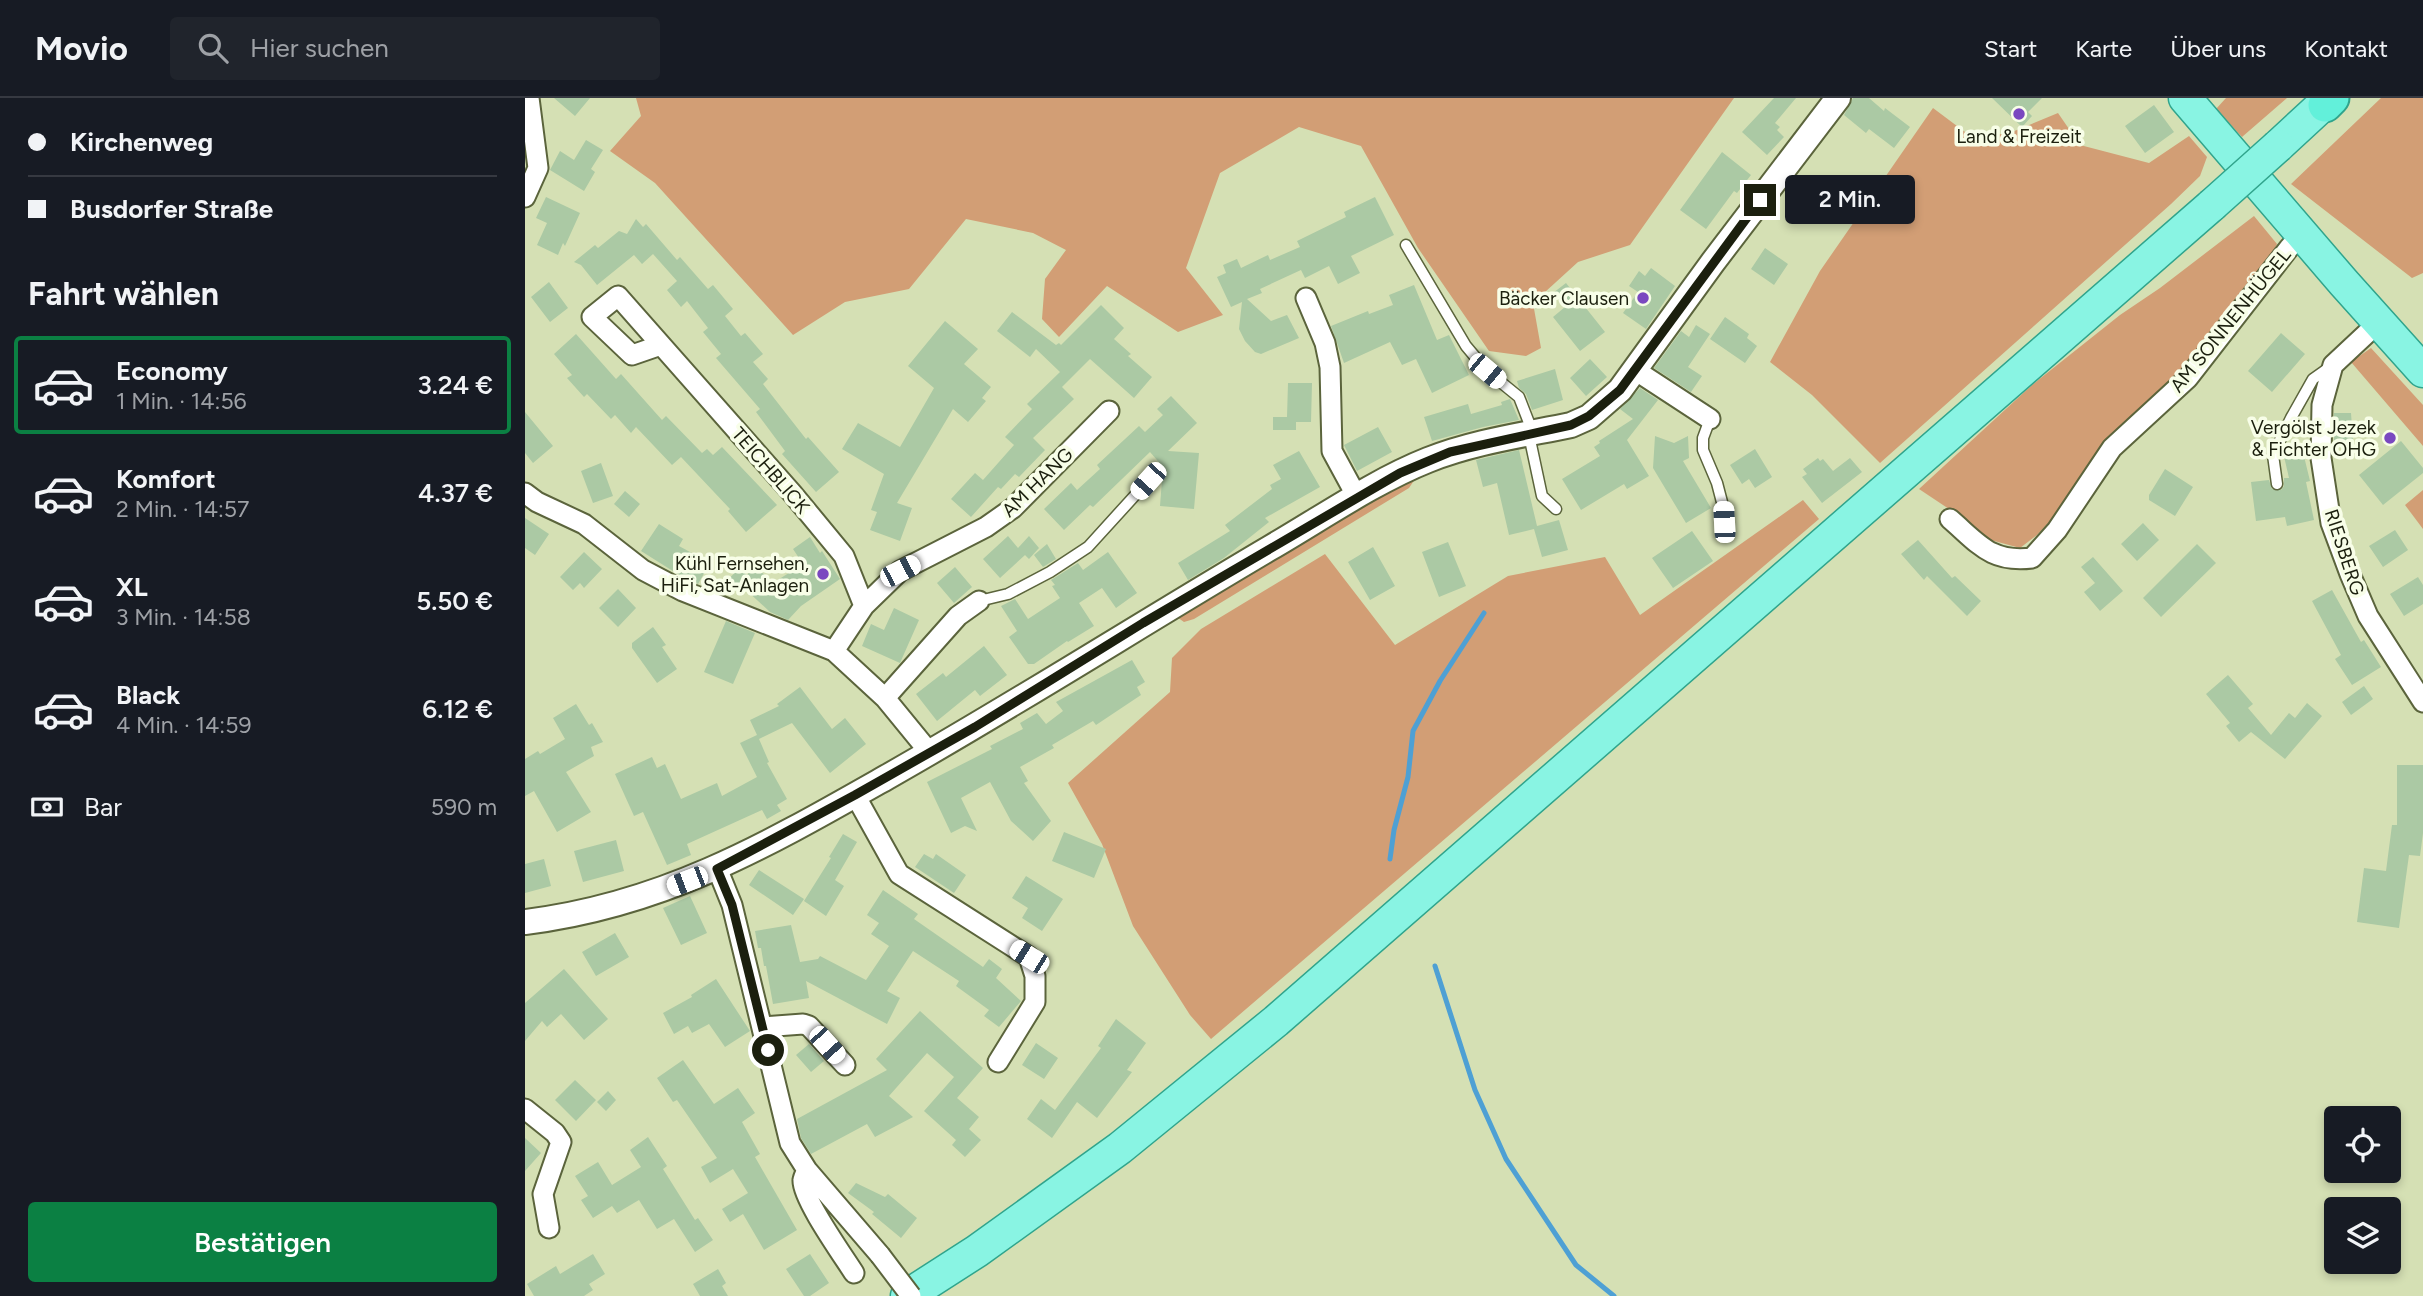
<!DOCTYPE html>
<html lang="de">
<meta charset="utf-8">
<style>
:root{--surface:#171b24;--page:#20242c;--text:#f1f3f6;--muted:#9ea1a6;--line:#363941;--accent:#0b8043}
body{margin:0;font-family:Figtree,sans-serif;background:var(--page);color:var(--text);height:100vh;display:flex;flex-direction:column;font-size:26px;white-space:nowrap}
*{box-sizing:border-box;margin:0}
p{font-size:23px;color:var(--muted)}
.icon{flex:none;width:38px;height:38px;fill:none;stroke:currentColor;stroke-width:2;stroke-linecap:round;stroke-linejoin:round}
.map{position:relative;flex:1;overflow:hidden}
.details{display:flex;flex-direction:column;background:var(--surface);width:525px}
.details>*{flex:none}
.banner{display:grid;align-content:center;height:154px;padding:0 28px;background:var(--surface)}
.fabs{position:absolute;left:1799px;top:1008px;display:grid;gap:14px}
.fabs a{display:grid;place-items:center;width:77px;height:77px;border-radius:7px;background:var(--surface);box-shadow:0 4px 10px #0003;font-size:35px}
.end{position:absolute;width:32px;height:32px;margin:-16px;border:9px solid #1b1f0e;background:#fff;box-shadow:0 0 0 4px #fff}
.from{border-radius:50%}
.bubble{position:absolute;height:49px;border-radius:7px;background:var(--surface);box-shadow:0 4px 10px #0003;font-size:23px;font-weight:600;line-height:49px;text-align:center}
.car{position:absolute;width:21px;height:42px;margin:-21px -10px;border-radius:9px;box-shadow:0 0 5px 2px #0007;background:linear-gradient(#fff 24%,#345 0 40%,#fff 0 76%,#345 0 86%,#fff 0)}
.banner b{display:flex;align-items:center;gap:24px;height:66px;font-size:26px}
.banner b+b{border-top:2px solid var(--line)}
.banner i{width:18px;height:18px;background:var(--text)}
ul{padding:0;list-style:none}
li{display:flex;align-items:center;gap:21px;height:98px;margin:0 14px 10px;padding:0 14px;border:4px solid transparent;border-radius:7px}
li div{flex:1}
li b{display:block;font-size:26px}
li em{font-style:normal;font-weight:600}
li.active{border-color:var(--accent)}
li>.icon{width:63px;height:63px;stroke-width:1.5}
h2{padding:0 28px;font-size:32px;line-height:84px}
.pay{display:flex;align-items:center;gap:18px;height:77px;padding:0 28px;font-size:26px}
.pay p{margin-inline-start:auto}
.cta{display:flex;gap:14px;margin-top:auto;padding:14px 28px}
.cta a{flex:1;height:80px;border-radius:7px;background:var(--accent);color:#fff;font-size:28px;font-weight:600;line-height:80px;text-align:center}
header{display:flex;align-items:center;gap:42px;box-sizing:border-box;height:98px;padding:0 35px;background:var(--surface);border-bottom:2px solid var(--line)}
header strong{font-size:33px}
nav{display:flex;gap:38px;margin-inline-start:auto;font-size:24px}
.search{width:490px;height:63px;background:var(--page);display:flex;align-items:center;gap:18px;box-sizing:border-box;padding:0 24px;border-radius:7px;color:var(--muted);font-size:26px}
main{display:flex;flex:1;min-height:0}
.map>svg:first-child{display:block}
.green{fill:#d29e75}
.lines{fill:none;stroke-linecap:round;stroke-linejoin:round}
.stream{stroke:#4ea0d4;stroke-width:5}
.building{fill:#abc9a4}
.service-casing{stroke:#5b643c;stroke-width:13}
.minor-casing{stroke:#5b643c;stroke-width:23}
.tertiary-casing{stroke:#5b643c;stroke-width:28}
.primary-casing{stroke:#30a48c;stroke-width:35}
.trunk-casing{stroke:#30a48c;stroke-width:37}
.service{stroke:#fff;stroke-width:10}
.minor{stroke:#fff;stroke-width:19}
.tertiary{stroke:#fff;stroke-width:24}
.primary{stroke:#89f4e3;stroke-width:32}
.trunk{stroke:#62f0da;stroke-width:33}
.minor-bridge-casing{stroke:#5b643c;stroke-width:23;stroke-linecap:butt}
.primary-bridge-casing{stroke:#30a48c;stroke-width:35;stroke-linecap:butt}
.minor-bridge{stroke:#fff;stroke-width:19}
.primary-bridge{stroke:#89f4e3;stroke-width:32}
.route{stroke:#1b1f0e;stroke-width:9}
.poi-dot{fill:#7a48c0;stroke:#f8fee8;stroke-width:2.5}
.labels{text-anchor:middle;stroke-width:7;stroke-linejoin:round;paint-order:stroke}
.poi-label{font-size:19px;fill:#1b1f0e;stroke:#f8fee8;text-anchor:end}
.street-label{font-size:19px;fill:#1b1f0e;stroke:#f8fee8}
</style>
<header>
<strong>Movio</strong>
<div class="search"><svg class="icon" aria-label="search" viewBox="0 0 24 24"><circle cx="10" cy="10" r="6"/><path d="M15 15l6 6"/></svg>Hier suchen</div>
<nav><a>Start</a><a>Karte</a><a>Über uns</a><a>Kontakt</a></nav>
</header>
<main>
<section class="details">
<div class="banner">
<b><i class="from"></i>Kirchenweg</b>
<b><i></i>Busdorfer Straße</b>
</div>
<h2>Fahrt wählen</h2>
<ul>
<li class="active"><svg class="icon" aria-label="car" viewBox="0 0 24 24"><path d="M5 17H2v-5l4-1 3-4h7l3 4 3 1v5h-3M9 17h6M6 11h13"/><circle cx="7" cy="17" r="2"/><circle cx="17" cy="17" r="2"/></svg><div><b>Economy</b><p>1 Min. · 14:56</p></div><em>3.24 €</em></li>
<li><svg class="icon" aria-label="car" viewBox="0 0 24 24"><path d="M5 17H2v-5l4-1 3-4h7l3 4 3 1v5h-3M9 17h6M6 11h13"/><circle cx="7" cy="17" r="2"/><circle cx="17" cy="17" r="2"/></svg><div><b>Komfort</b><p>2 Min. · 14:57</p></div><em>4.37 €</em></li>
<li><svg class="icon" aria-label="car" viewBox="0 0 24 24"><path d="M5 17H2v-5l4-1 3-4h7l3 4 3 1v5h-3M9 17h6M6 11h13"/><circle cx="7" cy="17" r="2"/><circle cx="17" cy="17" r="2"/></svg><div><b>XL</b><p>3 Min. · 14:58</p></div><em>5.50 €</em></li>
<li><svg class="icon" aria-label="car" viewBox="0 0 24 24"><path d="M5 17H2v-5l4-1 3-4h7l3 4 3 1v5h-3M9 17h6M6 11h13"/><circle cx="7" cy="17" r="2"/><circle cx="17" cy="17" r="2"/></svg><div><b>Black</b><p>4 Min. · 14:59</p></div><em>6.12 €</em></li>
</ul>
<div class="pay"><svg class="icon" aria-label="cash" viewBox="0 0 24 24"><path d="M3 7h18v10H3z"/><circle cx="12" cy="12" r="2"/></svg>Bar<p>590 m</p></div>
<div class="cta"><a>Bestätigen</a></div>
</section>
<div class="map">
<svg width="1898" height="1198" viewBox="0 0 1898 1198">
<rect width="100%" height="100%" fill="#d5e0b4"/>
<path class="green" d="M111 0H1209L1105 147 1053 164 1008 205 1016 250 1001 258 964 253 893 150 836 48 774 29 695 75 661 170 698 217 653 234 582 188 534 239 517 221 520 181 541 152 508 135 441 121 384 191 320 204 268 237 130 85 85 53 116 18Z
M1701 0H1762L1717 39 1691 11Z
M1856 0H1898V175L1887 180 1766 86Z
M1408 10 1444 37 1482 36 1533 15 1555 47 1624 65 1664 38 1682 59 1675 78 1646 106 1355 365 1287 297 1245 264 1295 173Z
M1729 118 1752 146 1735 179 1659 274 1581 344 1528 420 1512 437 1495 450 1462 441 1421 409 1394 391 1507 287 1595 217 1635 190Z
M1846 250 1898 307V348L1826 264Z
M892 378 884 390 669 521 659 524 649 517 829 408Z
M1898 392V431L1880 407Z
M1278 402 1294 421 686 941 665 917 608 828 577 746 543 685 645 594 647 560 676 531 800 456 870 547 983 478 1080 459 1115 517Z"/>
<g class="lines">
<path class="stream" d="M865 761 869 732 883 679 888 633 915 583 959 515
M910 868 950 992 981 1061 1051 1167 1089 1198"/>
</g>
<path class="building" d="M29 0H65L50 18Z
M1249 0H1271L1250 25 1255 29 1252 32 1259 39 1242 57 1217 34Z
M1328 0H1344L1359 13 1360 10 1385 29 1369 50 1344 31 1341 35 1319 17Z
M1467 0H1517L1503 14 1507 18 1497 29Z
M1629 7 1649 34 1620 55 1600 28Z
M61 42 78 52 66 71 70 74 59 93 25 72 35 53 49 62Z
M1197 54 1226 77 1212 95 1209 93 1181 131 1155 112Z
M21 99 55 115 40 148 38 145 33 157 12 147 22 125 11 120Z
M850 99 869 137 826 158 835 175 813 186 804 168 780 180 776 172 735 191 737 195 722 201 746 223 762 217 774 240 736 256 730 254 720 243 714 231 717 204 706 209 692 179 701 175 698 167 712 161 716 170 743 157 745 162 775 149 772 143 821 119 819 114Z
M111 121 118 129 121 126 152 162 155 159 183 191 188 187 208 211 200 218 216 238 220 235 238 256 228 264 243 281 238 286 281 341 283 339 314 374 291 394 257 356 260 353 231 314 235 311 191 260 196 256 178 234 183 230 162 203 156 209 142 192 152 183 128 156 117 166 109 157 72 187 56 167 49 164 70 147 73 150 94 133 102 136Z
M1240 150 1263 166 1249 187 1226 171Z
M1126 170 1150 188 1121 231 1098 215 1113 194 1104 188 1114 173 1120 178Z
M24 184 43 210 25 224 6 199Z
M1041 185 1080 234 1055 253 1028 219 1040 209 1028 195Z
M889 187 912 242 924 237 944 277 907 295 891 261 877 267 865 244 819 265 806 228 843 213 844 216 868 207 864 197Z
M576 207 599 230 589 241 606 256 603 258 627 279 609 300 565 261 537 289 549 301 508 340 520 352 494 379 490 376 476 391 473 389 446 419 426 401 450 375 458 382 489 347 480 339 507 311 502 306 535 274 511 251 505 259 472 233 487 214 531 247 534 245 536 247Z
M1200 219 1224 236 1222 240 1232 248 1220 265 1185 241Z
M420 223 453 251 439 266 466 289 457 300 461 303 443 324 428 311 372 405 387 410 375 443 345 432 352 414 346 412 359 376 317 351 333 325 375 349 409 290 383 268Z
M1171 227 1185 236 1163 269 1177 278 1166 294 1129 270 1156 233 1164 239Z
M1756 235 1780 256 1747 294 1723 273Z
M51 236 91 281 96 276 137 322 141 318 177 355 182 351 188 357 197 349 252 407 221 434 203 413 205 411 156 359 147 367 111 329 106 335 90 317 86 321 62 296 59 299 42 280 47 277 29 256Z
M1065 261 1082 279 1061 298 1045 280Z
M1030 271 1038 302 1007 312 1001 296 994 290 992 283Z
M763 285H787L786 324H771V332H748V319H762Z
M1115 290 1133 302 1102 342 1124 378 1102 391 1099 386 1056 412 1037 381 1075 358 1069 349 1075 345 1074 343 1108 321 1095 311Z
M646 298 672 325 643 353 674 355 669 411 635 408 638 369 625 354 568 409 565 407 539 432 519 411 546 385 552 392 575 371 572 367 614 328 620 334 638 317 632 311Z
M985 301 994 322 958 329 907 343 899 319 943 306 946 316 977 307 976 304Z
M0 314 28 348 8 365 0 355Z
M1809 315H1826L1828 343 1809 345Z
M853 329 867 354 832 373 819 347Z
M1130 338 1149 345 1163 338 1164 360 1158 363 1186 410 1161 425 1128 370Z
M1876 343 1898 370V375L1858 407 1834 377Z
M1777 350 1785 383 1781 384 1789 422 1762 428 1760 419 1731 423 1726 384 1744 382 1747 391 1756 392 1759 388V380H1764L1758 354Z
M1230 351 1247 379 1230 390 1224 381 1217 386 1205 367Z
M994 352 1012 428 1034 422 1043 452 1017 459 1009 431 984 437 972 385 958 389 951 362Z
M774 353 795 389 740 420 744 424 699 460 663 482 653 465 705 433 700 427 747 391 745 387 756 381 748 367Z
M1293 360 1295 363 1298 361 1308 373 1325 360 1337 374 1297 405 1277 379 1282 376 1278 371Z
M76 365 88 398 68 405 56 373Z
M1640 371 1668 389 1650 418 1624 402V397Z
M100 393 115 406 104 419 89 406Z
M0 420 24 436 10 457 0 450Z
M1618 425 1634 442 1612 463 1596 446Z
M134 426 158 441 154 448 185 465 173 486 151 475 116 453Z
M1870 432 1883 452 1858 469 1844 448Z
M1167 433 1188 463 1148 490 1127 460Z
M483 438 493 450 504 438 514 450 504 461 499 456 500 457 475 480 458 461Z
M285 439 295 455 297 453 315 481 276 508 263 522 245 514 219 490 214 495 202 483 214 470 222 477 230 468 248 485 278 466 268 451Z
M1393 442 1427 480 1430 478 1456 503 1442 518 1402 478 1399 482 1376 456Z
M923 444 941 488 914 499 897 454Z
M522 446 531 461 518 469 509 457Z
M1672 446 1691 465 1636 519 1618 500Z
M848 449 870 488 845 502 823 464Z
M59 454 77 471 59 490 55 485 48 492 35 479Z
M583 454 612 495 591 510 577 490 554 505 569 528 543 544 542 543 509 566H503L484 539 492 533 476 508 490 501 503 521 535 500 527 488 530 487 526 482 553 465 558 472Z
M1568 459 1598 493 1575 513 1559 494 1570 485 1556 469Z
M430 469 447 489 429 505 412 485Z
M1893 479 1898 487V506L1879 518 1865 496Z
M93 491 111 510 93 529 74 510Z
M1807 492 1836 544 1839 542 1856 569 1827 587 1810 561 1816 557 1787 503Z
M369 510 394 522 375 565 337 548 346 526 359 532Z
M201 523 230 535 208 586 179 574Z
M128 529 141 547 137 549 152 571 132 585 107 550V545Z
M459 548 482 577 455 598 450 592 412 623 391 596 418 575 421 579Z
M607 562 620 584 612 589 616 597 571 627 568 623 527 647 529 650 495 669 503 683 499 685 526 723 508 743 486 723 465 684 436 700 452 733 440 728 426 735 402 684 467 651 465 648 498 631 495 625 512 615 521 626 538 613 531 604Z
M1703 577 1728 606 1723 610 1746 637 1764 615 1770 620 1782 605 1797 618 1760 661 1726 634 1714 644 1701 628 1705 625 1681 596Z
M1839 588 1848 601 1826 617 1817 604Z
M275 589 307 631 320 620 341 646 305 675 267 625 234 641 244 664 242 665 262 701 252 707 256 713 242 721 237 712 162 746 166 757 142 767 118 714 109 718 90 676 127 659 132 670 140 666 156 701 192 685 197 698 232 679 215 645 232 637 225 622 254 608 252 606Z
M51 606 64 627 67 625 78 644 66 649 69 658 41 674 66 714 32 734 9 693 0 698V661L13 653 15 656 40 641 28 620Z
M1872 667H1898V735L1895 758 1884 757 1874 830 1832 824 1839 770 1861 773 1867 727H1872Z
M539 734 581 751 569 780 527 763Z
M318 736 332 744 310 782 319 788 301 818 279 803 306 760 304 759Z
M91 742 99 773 58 784 49 753Z
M399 756 408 761 411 756 441 777 429 795 390 769Z
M19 761 26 788 0 795V766Z
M234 772 279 801 268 817 224 787Z
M501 778 538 801 517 833 497 820 503 810 487 800Z
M358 792 393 816 389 821 458 869 464 861 477 871 471 880 496 903 474 929 459 918 464 912 431 888 434 883 388 853 362 893 375 900 362 926 281 883 284 900 248 906 241 868H239L236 850H233L230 833 266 827 275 864 293 861 295 858 341 882 364 848 346 836 354 825 342 817Z
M165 798 182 835 156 847 138 810Z
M90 835 104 859 71 878 57 854Z
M39 871 83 921 59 942 36 916 22 929 17 923 0 943V905Z
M191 881 225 933 200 949 184 926 167 935 163 928 149 936 138 915 167 899 166 897Z
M395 913 458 970 432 1000 454 1019 444 1031 456 1042 440 1059 427 1047 431 1042 399 1013 429 979 402 955 364 998 388 1019 350 1039 342 1026 286 1056 276 1040 272 1021 362 972 351 961Z
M591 921 621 945 602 972 607 974 572 1020 552 1004 527 1040 502 1021 516 1001 530 1012 576 950 573 948Z
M511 945 533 960 519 981 497 967Z
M284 946 299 963 286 974 271 957Z
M158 962 189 1006 213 990 230 1015 217 1024 235 1056 230 1059 272 1132 239 1152 218 1116 205 1124 197 1111 223 1095 208 1071 185 1085 176 1069 192 1060 152 1002 148 1004 132 980Z
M50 982 71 1002 51 1023 30 1002Z
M83 993 91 1002 81 1013 72 1004Z
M123 1039 142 1068 138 1071 170 1122 173 1120 188 1142 170 1154 149 1121 132 1131 114 1102 92 1115 87 1108 68 1120 56 1102 63 1098 50 1078 73 1064 87 1087 116 1069 105 1052Z
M0 1040 16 1055 0 1073Z
M331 1085 360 1099 363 1096 392 1120 376 1140 347 1116 349 1114 323 1095Z
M68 1156 80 1176 64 1186 68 1192 59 1198H9L2 1186 31 1168 35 1176Z
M285 1156 304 1185 285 1198H279L261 1171Z
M193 1171 201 1185 197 1188 203 1198H175L168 1186Z"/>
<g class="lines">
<defs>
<path id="service" d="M881 147 941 248 962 273 994 299 1008 335
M1185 321 1178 340V352L1192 385 1198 408 1199 424
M1004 337 1017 398 1031 411
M1752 386 1748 357 1766 320 1788 281 1805 269
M454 503 483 496 525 474 563 449 623 383"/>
<path id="minor" d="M0 99 13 70 4 0
M781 200 800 245 805 269 807 353 832 399
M1854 224 1808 267 1797 307 1796 360 1806 425 1825 476 1843 518 1898 604
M136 247 107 257 67 219 93 198 267 395 319 458 339 508
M1110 272 1185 321
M0 395 12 404 59 426 118 472 158 493 309 553 360 600 405 655
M1425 421C1454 446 1466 465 1507 460L1532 432 1587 350 1663 280 1764 150 1777 136
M309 553 339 508 375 473 461 429 488 410 584 313
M360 600 433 518 454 503
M330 697 374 776 504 859 510 878V904L473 964
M192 770 207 807 265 1045 282 1072 355 1157
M237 929 278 926 284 928 320 967
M0 1011 30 1035 36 1044 18 1096 24 1130
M282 1072C281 1074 278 1080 278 1082 276 1099 319 1159 329 1175"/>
<path id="tertiary" d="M0 824C139 807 242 747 362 679 491 606 616 526 745 450 795 421 850 383 903 362 948 344 998 337 1046 327L1064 319 1095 292 1188 164 1313 0"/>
<path id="primary" d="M1660 0 1819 185 1898 273
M1753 48 1805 0
M382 1198 452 1153 595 1050 751 923 1687 107"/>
<path id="trunk" d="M1800 7 1807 0"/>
</defs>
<use href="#service" class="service-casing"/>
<use href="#minor" class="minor-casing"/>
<use href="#tertiary" class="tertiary-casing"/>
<use href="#primary" class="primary-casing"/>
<use href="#trunk" class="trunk-casing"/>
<use href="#service" class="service"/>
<use href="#minor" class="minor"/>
<use href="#tertiary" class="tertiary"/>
<use href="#primary" class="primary"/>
<use href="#trunk" class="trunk"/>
<defs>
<path id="minor-bridge" d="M355 1157 386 1198"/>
<path id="primary-bridge" d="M1687 107 1753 48"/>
</defs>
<use href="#minor-bridge" class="minor-bridge-casing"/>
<use href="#primary-bridge" class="primary-bridge-casing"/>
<use href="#minor-bridge" class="minor-bridge"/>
<use href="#primary-bridge" class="primary-bridge"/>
</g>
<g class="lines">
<path class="route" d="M243 952 207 807 192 771 330 697 450 629 618 525 875 375 925 354 1046 327 1064 318 1095 292 1235 102"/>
</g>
<g class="poi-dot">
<circle cx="1494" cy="16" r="7"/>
<circle cx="1118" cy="200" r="7"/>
<circle cx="1865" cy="340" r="7"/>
<circle cx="298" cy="476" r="7"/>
</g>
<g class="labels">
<g class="poi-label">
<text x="1494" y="45" text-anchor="middle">Land &amp; Freizeit</text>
<text x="1104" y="207">Bäcker Clausen</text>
<text x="1851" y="336">Vergölst Jezek<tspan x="1851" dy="22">&amp; Fichter OHG</tspan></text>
<text x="284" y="472">Kühl Fernsehen,<tspan x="284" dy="22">HiFi, Sat-Anlagen</tspan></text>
</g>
<g class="street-label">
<text transform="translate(1705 222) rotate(-51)" y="7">AM SONNENHÜGEL</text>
<text transform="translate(246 372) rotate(49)" y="7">TEICHBLICK</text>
<text transform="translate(512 384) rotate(-44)" y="7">AM HANG</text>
<text transform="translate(1820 454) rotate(72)" y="7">RIESBERG</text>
</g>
</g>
</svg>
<div class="fabs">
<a><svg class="icon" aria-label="locate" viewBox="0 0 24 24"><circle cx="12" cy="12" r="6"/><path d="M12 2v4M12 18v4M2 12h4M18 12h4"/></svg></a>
<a><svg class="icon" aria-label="layers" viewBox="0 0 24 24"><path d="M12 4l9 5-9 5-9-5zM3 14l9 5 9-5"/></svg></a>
</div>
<i class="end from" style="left:243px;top:952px"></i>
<i class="end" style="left:1235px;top:102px"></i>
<div class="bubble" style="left:1260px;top:77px;width:130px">2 Min.</div>
<i class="car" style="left:962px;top:273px;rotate:130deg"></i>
<i class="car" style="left:623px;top:383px;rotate:222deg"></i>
<i class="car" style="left:1199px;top:424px;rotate:357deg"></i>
<i class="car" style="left:375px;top:473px;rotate:63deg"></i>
<i class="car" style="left:162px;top:783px;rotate:249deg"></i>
<i class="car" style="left:504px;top:859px;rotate:302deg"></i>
<i class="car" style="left:302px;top:947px;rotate:138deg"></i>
</div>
</main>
